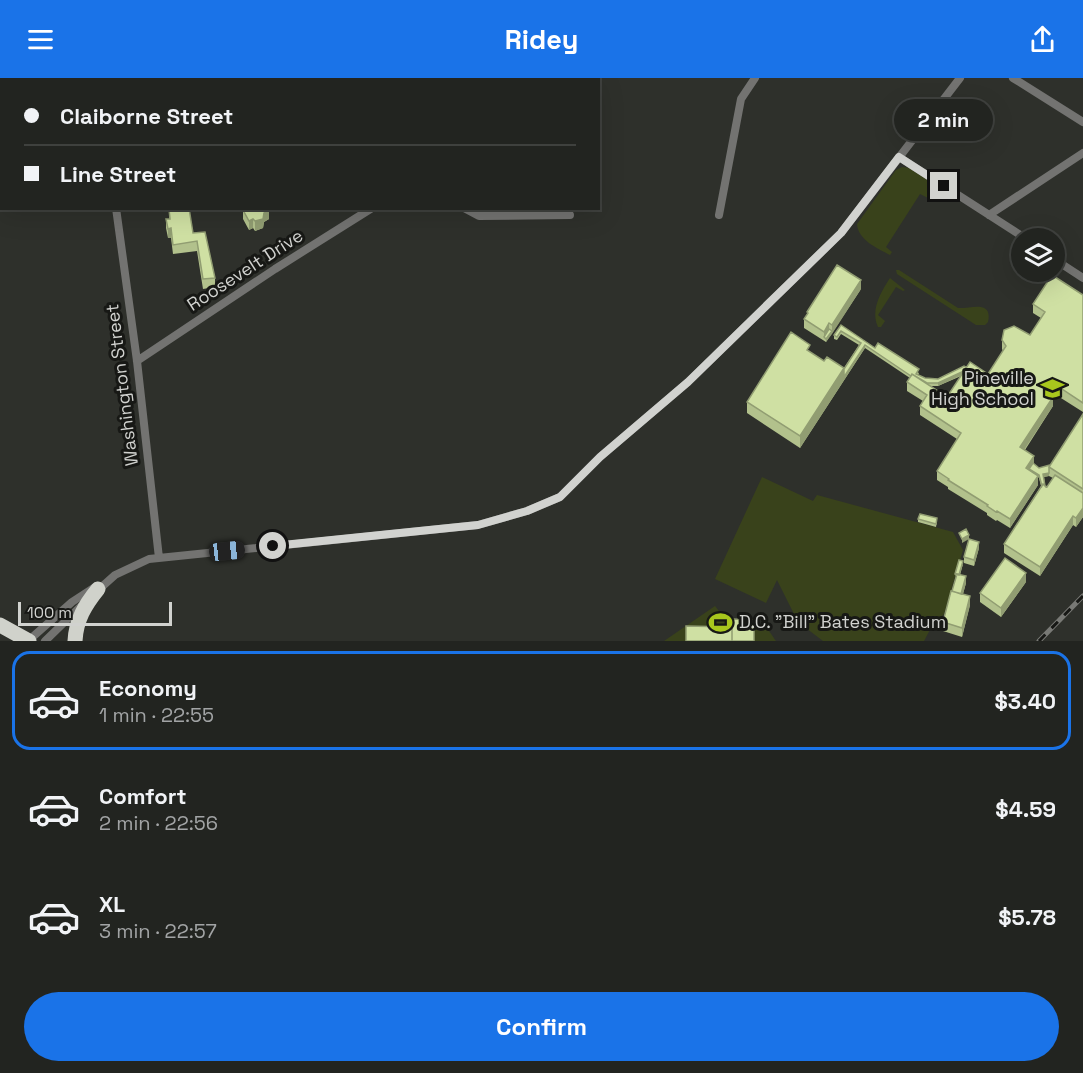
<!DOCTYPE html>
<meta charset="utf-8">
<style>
:root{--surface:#222420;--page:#2e302d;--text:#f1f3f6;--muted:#a2a4a5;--line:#3f413e;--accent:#1a73e8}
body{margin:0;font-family:"Space Grotesk",sans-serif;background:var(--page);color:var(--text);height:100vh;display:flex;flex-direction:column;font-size:22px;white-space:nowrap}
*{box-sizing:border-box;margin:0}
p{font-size:20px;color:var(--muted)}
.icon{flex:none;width:33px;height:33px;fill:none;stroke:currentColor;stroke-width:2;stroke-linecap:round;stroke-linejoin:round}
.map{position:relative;height:563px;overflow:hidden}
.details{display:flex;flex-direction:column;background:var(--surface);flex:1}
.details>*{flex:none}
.banner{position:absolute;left:0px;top:0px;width:600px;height:132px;box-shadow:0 6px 24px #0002,0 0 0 2px var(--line);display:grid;align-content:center;height:132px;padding:0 24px;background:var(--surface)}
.buttons{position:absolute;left:1011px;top:150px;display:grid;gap:12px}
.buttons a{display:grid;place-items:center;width:54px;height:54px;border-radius:50%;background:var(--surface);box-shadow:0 6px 24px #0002,0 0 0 2px var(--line);font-size:30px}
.scale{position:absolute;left:18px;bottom:15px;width:154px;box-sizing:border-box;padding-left:6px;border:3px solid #d1d2cf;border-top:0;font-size:16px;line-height:21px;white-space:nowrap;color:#d1d2cf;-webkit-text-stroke:4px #171815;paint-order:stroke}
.end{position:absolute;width:27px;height:27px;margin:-14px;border:8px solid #d1d2cf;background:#111;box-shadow:0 0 0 3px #111}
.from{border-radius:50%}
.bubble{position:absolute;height:42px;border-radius:21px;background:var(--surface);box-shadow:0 6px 24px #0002,0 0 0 2px var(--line);font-size:20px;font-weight:800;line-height:42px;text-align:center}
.car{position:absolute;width:18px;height:36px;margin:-18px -9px;border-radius:8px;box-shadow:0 0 4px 2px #0007;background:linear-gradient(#222 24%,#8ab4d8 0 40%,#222 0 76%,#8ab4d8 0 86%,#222 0)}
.banner b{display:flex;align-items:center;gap:21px;height:57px;font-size:22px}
.banner b+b{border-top:2px solid var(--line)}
.banner i{width:15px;height:15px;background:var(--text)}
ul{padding:10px 0 0;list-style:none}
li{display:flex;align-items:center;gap:18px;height:99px;margin:0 12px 9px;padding:0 12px;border:3px solid transparent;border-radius:18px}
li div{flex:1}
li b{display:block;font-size:22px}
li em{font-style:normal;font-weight:800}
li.active{border-color:var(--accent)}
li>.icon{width:54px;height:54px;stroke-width:1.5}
.button{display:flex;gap:12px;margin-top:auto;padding:12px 24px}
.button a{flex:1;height:69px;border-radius:36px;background:var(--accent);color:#fff;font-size:24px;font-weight:800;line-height:69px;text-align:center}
header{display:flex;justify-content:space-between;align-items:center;height:78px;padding:0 24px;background:var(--accent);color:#fff;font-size:27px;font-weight:800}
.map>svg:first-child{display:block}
.green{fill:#39421b}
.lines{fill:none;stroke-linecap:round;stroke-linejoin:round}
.street{stroke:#737371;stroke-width:8}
.highway{stroke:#d0d2cb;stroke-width:15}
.rail-casing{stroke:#787975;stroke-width:5}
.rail{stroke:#171815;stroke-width:3;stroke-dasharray:9;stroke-linecap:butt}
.wall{fill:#b2c18c;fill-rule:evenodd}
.shaded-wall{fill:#919d72}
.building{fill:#cfe0a3;stroke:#919d72;stroke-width:1.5}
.route{stroke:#d1d2cf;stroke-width:8}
.labels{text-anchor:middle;stroke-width:6;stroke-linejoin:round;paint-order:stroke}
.street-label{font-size:18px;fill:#d1d2cf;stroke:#171815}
.poi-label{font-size:18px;fill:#d1d2cf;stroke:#171815;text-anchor:end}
</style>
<header><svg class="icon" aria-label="menu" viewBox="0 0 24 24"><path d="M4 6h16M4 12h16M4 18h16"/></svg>Ridey<svg class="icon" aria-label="share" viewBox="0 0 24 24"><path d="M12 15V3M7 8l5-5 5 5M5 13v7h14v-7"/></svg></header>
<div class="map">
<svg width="1083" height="563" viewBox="0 0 1083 563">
<rect width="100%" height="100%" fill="#2e302b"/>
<path class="green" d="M902 89 910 90 934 106 935 110 928 120 920 116 886 169 892 174 890 177C877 170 858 162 857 146L896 92Z
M896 192H899L958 230C970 231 993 221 988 244L985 247H976L897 196Z
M890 200 905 212 903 213 896 209 878 237 885 243 881 249H878C870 232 881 214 890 200Z
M762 399 813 423 817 417 953 454 963 472 944 536 932 548 924 563H823L798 544 777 502 766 525 715 501Z
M715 528 726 542C738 541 756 541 766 550 770 553 773 559 776 563H664Z"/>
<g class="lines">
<path class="street" d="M98 0 99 2
M224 0 227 2
M1013 0 1083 44
M899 79 1025 160
M116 130 137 283 159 480
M464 130 479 138 570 137
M719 137 741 21 755 0
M989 137 1083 75
M1054 181 1083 200
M137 283 275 191 372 130
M96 514 115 497 149 481 478 447 527 433 560 419 600 379 688 304 841 155 960 0
M28 563 72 524 95 509
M45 563 80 529"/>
<path class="highway" d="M0 547 29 563
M75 563C76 542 85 527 98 511"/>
<defs>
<path id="rail" d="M1039 563 1083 518"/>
</defs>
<use href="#rail" class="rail-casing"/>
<use href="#rail" class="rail"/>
</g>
<path class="wall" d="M169 131 193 155 215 200V209L203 211 197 173 173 176 171 160H168L166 150V141H169Z
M243 132 269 141 264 144 263 150 255 153 253 150 249 152 243 141Z
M861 211 826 264 804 250V241L807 238V234Z
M1083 217V334L1053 315 1052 317 1053 328 1025 372 1034 386 1039 390 1050 387 1083 336V439L1076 449 1073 447 1040 498 1004 475V466L1041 408 1039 400 1038 399V407L1010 450 997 442 996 443 987 437V435L948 411V409L937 402V393L957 361 920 337V328L923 323 907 313V304L910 300 865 270 800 370 747 335V324L810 274 824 283 844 290 859 267 841 256 837 262 834 261V257L841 247 875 270 919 295 918 297 925 300 938 301 964 288 988 296 1003 273 1002 271V262L1030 257 1041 240 1033 235V226ZM961 298 947 319 931 308H938ZM1049 398 1053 400 1047 409 1045 408 1044 399Z
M918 441 937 443 936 449 918 444Z
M979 470 974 488 964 485V479Z
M963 486 960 497 966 505 963 516 970 527 962 559 943 553V544L956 499 955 496Z
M1026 504 1001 539 980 524V515Z"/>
<path class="shaded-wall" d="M269 132V141L264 144 263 150 255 153V143L264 135Z
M253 141V150L249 152V143Z
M171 150V160H168V151Z
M861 202V211L832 256V247Z
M829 245V254L824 259V263V254Z
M832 253V256L826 264V261Z
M865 267V270L800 370V358L844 290Z
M964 293V296L938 308V305Z
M1053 305V315L1048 324V315Z
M1053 319V328L1020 378V369Z
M1034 378V387L1029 391V394L1026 390Z
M1049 395V398L1043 399V396Z
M1038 398V407L1010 450V441Z
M1083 430V439L1076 449V440Z
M1073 438V447L1040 498V489Z
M969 457V461L962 465V461Z
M979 464V470L974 488V482Z
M1026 495V504L1001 539V530Z
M966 498V505L961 523V517Z
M970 518V527L962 559V550Z"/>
<path class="building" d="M189 130 193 155 205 154 215 200 203 201 197 163 173 167 171 150 168 151 166 141H170L169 131Z
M246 130H268L269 132 264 135 263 141 255 143 253 141 249 143 243 132Z
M837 187 861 202 832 247 829 245 824 254 804 241 808 235 807 234Z
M1052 197 1083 217V325L1053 305 1048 315 1053 319 1020 369 1034 378 1026 390 1038 398 1010 441 997 433 996 434 987 428 988 427 948 402 949 401 937 393 961 355 920 328 927 317 907 304 912 296 947 319 970 284 988 296 1006 268 1002 262 1004 252 1014 248 1030 257 1045 234 1033 226Z
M841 247 875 270 878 265 919 291 916 296 925 300 938 301 964 288 966 289 964 293 938 305H927L912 296 911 298 865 267 844 299V291L861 265 841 253 837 259 834 257Z
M829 251 832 253 826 261 824 259Z
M791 254 810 267 807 272 824 283 827 279 844 290 800 358 747 324Z
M1083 336V411L1049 389Z
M1033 385 1039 390 1050 387 1049 389V395L1043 396 1045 408 1043 406 1042 408 1039 397 1029 391Z
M1055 397 1083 415V430L1076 440 1073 438 1040 489 1004 466 1043 406 1047 409Z
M920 436 937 440 936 446 918 441Z
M966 451 969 457 962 461 959 455Z
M969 461 979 464 974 482 964 479Z
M1005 480 1026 495 1001 530 980 515Z
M959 482 963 483 959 497 955 496Z
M957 496 966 498 961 516 952 513Z
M951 513 970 518 962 550 943 544Z
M732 541 754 542V563H732Z
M686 548 732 549V563H686Z"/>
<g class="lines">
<path class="route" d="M273 468 478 447 527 433 560 419 600 379 688 304 841 155 899 79 944 108"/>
</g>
<defs>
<symbol id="school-bare" viewBox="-9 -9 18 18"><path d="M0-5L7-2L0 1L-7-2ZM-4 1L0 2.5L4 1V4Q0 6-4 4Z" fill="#a8c71d" stroke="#171815" stroke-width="2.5" paint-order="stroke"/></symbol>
<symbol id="stadium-bare" viewBox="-9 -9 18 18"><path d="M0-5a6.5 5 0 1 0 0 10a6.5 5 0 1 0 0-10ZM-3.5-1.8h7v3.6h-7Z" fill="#a8c71d" stroke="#171815" stroke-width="2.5" paint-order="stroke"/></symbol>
</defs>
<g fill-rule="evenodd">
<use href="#school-bare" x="1036" y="294" width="33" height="33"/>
<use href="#stadium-bare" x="704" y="528" width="33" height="33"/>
</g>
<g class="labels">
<g class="street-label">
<text transform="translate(245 192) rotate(-33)" y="6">Roosevelt Drive</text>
<text transform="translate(122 307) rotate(-97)" y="6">Washington Street</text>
</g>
<g class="poi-label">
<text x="1034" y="306">Pineville<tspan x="1034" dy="21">High School</tspan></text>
<text x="739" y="550" text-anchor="start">D.C. "Bill" Bates Stadium</text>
</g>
</g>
</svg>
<div class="buttons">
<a><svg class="icon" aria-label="layers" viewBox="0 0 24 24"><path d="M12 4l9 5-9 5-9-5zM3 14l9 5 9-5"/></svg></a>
</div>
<div class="scale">100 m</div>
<i class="end from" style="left:273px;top:468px"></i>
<i class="end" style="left:944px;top:108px"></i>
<div class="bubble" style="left:894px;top:21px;width:99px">2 min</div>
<i class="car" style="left:227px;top:473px;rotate:84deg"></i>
<div class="banner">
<b><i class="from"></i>Claiborne Street</b>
<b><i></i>Line Street</b>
</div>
</div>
<section class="details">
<ul>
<li class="active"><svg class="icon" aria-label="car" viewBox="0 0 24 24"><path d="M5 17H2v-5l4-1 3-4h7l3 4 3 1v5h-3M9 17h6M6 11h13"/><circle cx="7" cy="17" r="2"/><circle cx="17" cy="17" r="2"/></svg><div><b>Economy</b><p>1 min · 22:55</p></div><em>$3.40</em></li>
<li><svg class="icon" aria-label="car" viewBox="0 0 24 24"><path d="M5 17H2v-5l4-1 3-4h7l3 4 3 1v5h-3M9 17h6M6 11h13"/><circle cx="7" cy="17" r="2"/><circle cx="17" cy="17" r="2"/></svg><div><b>Comfort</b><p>2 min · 22:56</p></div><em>$4.59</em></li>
<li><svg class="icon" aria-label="car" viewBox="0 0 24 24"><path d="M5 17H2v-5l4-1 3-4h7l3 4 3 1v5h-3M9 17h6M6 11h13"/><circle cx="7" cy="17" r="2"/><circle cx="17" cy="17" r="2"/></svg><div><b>XL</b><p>3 min · 22:57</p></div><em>$5.78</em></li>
</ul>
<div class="button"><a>Confirm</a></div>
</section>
